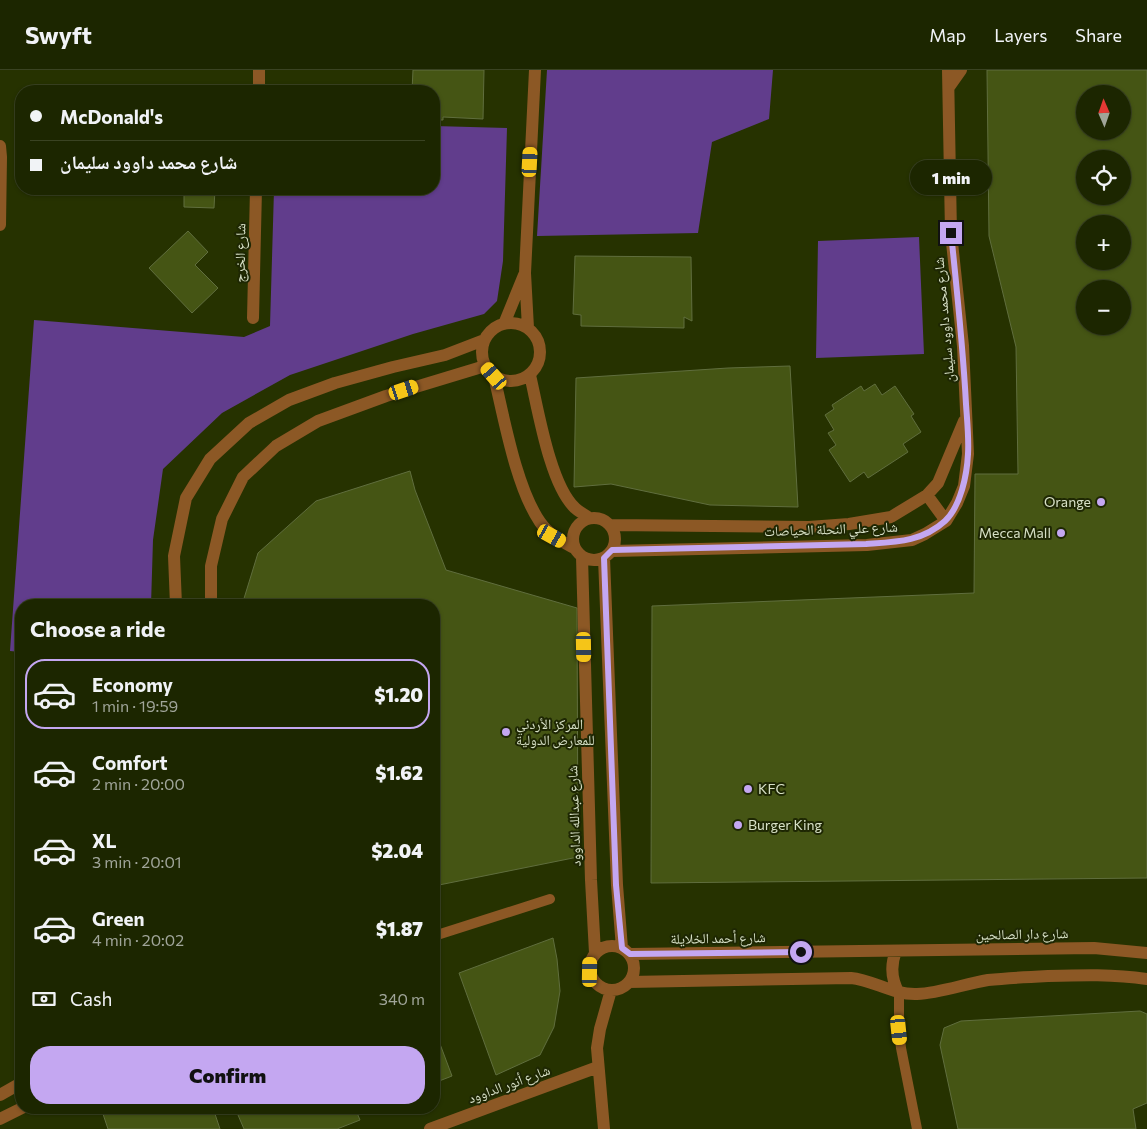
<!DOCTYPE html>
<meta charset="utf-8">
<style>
:root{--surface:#1c2600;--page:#29320f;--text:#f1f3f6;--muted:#a0a599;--line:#3a4322;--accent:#c4a7f1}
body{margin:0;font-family:Commissioner,"Noto Naskh Arabic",sans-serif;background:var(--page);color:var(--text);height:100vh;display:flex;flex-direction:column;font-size:19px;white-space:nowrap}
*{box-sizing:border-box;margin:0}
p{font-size:16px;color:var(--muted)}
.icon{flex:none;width:28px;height:28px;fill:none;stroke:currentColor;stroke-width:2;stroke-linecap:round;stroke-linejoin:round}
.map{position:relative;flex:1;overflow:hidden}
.drawer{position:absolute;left:15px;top:529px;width:425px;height:515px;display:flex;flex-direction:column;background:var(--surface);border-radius:20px;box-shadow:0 1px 4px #0004,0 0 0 1px var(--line)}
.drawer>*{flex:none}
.top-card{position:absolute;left:15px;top:15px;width:425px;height:110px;border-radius:20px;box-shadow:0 1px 4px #0004,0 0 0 1px var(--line);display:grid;align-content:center;height:110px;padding:0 15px;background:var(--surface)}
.needle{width:32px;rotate:358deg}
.controls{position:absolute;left:1076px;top:15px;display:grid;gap:10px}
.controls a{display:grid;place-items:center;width:55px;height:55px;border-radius:50%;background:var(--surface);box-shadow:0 1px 4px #0004,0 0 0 1px var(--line);font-size:25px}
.end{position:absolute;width:22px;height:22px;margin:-11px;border:6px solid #c4a7f1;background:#111;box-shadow:0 0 0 2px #111}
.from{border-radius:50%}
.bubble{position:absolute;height:35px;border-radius:18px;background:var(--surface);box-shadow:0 1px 4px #0004,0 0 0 1px var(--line);font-size:16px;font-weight:800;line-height:35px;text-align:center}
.car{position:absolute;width:15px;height:30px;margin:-15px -8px;border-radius:6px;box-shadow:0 0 4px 1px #0007;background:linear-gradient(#f5c518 24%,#345 0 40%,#f5c518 0 76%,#345 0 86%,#f5c518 0)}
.top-card b{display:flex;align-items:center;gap:18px;height:48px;font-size:19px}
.top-card b+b{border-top:1px solid var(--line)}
.top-card i{width:12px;height:12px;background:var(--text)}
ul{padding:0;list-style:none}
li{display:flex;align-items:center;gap:15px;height:70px;margin:0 10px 8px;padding:0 5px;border:2px solid transparent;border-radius:20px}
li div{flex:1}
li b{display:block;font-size:19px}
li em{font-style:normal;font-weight:800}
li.selected{border-color:var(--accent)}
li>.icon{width:45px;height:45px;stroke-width:1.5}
h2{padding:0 15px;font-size:22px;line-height:60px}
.pay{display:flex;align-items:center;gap:12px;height:55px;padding:0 15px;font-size:19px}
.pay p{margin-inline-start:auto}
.button{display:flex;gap:10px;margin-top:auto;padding:10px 15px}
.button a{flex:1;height:58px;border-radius:20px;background:var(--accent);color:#111;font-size:20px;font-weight:800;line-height:58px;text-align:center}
header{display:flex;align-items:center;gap:30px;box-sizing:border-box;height:70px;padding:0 25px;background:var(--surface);border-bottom:1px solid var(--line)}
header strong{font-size:24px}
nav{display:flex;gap:28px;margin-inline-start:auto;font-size:18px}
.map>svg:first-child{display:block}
.green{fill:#613d8c}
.building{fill:#455514;stroke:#606e3e;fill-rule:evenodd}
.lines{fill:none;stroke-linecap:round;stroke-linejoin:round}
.service{stroke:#8c5825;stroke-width:10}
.minor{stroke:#8c5825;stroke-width:12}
.tertiary{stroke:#8c5825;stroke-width:12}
.route{stroke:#c4a7f1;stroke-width:6}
.poi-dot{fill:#c4a7f1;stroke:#1e2703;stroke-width:2}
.labels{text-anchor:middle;stroke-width:4;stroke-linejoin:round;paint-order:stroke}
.street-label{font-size:14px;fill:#d7e0c6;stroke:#1e2703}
.poi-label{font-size:14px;fill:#d7e0c6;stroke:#1e2703;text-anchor:start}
</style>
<header>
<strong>Swyft</strong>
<nav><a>Map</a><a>Layers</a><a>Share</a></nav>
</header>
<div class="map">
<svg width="1147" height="1059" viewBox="0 0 1147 1059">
<rect width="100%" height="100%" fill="#263200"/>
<path class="green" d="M547 0H773L769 49 712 72 698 163 537 166Z
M434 56 507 58 503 191 497 231 484 244 413 264 290 305 222 343 163 399 153 470 151 535H21V582L10 581 34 250 244 267 270 256 274 120 434 119Z
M919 167 924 284 816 288 818 171Z"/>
<path class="building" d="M413 0H484L483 49 443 47V50H434V21H412Z
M987 0H1147V808L651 813 652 536 974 523 975 404H1018L1016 277 989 166ZM1085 24H1122V61H1085ZM1085 89H1122V126H1085ZM1085 154H1122V191H1085ZM1085 219H1122V256H1085Z
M184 119H215L214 138 184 137Z
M188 161 208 182 195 195 218 218 192 243 149 198Z
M575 186 691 187 692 251 684 247V258L581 256V245L573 244Z
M790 296 798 437 710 435 611 414 574 417 576 308 728 298Z
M875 314 882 325 895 316 914 344 911 346 921 362 903 374 908 382 868 408 864 402 850 412 829 380 836 375 828 363 834 360 825 345 834 339 832 335 861 316 864 321Z
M410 401 415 420 446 500 577 538 578 787 434 816V535H242L258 483 316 431Z
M553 868 557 889 560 921 554 957 540 985 496 1005 459 903Z
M1140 941 1147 944V1033L1133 1039 1136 1059H958L940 975 944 958 961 951Z
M434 958 452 1006 434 1013Z
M101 1038H213L220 1059H108Z
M235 1038H355L360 1050 337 1059H244Z"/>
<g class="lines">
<path class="service" d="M434 866 550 829
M899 923V960L901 978 917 1059"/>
<path class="minor" d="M949 17 961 0
M259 21V0
M253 248 256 119
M482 282a29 29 0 1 1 58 0a29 29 0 1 1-58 0Z
M504 254 524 205
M528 258 525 203 535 0
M530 305C538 339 550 415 575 438 579 442 584 444 588 447
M494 306C504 348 516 417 540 452 549 465 561 471 574 478
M927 425 946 451
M573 469a21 21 0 1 1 42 0a21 21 0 1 1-42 0Z
M611 455 809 457 849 454 891 447 927 425 938 413 964 351
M612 481 867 475 912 470 925 464 946 451 957 433 964 416 968 384 963 276 951 163 948 0
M582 487 591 810 595 883
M604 488 617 815 622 878
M176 535 174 486 186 428 210 389 249 353 289 330 335 313 393 297 445 285 484 270
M211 535V496L222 449 243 407 276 376 318 351 386 326 485 296
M590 898a22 22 0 1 1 44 0a22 22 0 1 1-44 0Z
M896 881C890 896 891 909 899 923
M630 884 1094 878 1147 883
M629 912 851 908C873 910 893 925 917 924 940 923 964 914 988 910 1008 908 1028 907 1048 906 1081 905 1114 904 1147 909
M0 1025 21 1013
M0 1049 22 1038
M430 1059 598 997
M604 1059 597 978 600 959 611 920"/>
<path class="tertiary" d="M0 76 1 87 0 155"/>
</g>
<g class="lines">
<path class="route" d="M801 882 630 884 622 878 616 815 604 488 612 480 866 474C895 472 922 472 945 451 961 436 967 404 968 384 969 367 967 350 966 334 963 277 957 220 951 163"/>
</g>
<g class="poi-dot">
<circle cx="1101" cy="432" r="5"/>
<circle cx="1061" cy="463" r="5"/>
<circle cx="506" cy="662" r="5"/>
<circle cx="748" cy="719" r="5"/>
<circle cx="738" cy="755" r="5"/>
</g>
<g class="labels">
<g class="street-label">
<text transform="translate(240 183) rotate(-89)" y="5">شارع الخرج</text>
<text transform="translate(944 250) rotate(-95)" y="5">شارع محمد داوود سليمان</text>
<text transform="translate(831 459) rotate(-2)" y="5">شارع علي النحلة الحياصات</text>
<text transform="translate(574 746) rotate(-92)" y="5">شارع عبدالله الداوود</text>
<text transform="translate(1022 864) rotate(-1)" y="5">شارع دار الصالحين</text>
<text transform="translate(718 868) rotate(-1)" y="5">شارع أحمد الخلايلة</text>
<text transform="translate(509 1014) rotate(-20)" y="5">شارع أنور الداوود</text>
</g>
<g class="poi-label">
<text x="1091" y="437" text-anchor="end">Orange</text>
<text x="1051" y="468" text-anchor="end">Mecca Mall</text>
<text x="516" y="659">المركز الأردني<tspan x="516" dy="16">للمعارض الدولية</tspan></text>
<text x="758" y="724">KFC</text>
<text x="748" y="760">Burger King</text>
</g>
</g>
</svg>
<div class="controls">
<a><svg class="needle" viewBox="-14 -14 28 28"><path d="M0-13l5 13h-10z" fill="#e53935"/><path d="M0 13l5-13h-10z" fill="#a0a599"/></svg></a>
<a><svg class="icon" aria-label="locate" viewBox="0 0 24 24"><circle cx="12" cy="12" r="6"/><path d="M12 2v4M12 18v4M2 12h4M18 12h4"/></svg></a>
<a>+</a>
<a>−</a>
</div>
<i class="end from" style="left:801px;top:882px"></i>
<i class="end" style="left:951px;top:163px"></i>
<div class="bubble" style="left:910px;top:90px;width:82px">1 min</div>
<i class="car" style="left:530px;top:92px;rotate:3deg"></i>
<i class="car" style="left:494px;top:306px;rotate:319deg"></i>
<i class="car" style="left:404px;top:320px;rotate:72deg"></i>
<i class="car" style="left:552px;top:466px;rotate:119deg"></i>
<i class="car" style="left:584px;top:577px;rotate:179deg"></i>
<i class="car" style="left:590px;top:902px;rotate:1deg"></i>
<i class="car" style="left:899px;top:960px;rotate:174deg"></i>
<div class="top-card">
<b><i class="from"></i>McDonald's</b>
<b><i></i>شارع محمد داوود سليمان</b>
</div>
<section class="drawer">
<h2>Choose a ride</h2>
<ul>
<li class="selected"><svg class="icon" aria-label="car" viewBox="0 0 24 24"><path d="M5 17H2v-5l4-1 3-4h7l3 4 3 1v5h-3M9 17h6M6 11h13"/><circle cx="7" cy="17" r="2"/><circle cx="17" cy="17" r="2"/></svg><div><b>Economy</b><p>1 min · 19:59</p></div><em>$1.20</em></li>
<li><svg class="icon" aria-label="car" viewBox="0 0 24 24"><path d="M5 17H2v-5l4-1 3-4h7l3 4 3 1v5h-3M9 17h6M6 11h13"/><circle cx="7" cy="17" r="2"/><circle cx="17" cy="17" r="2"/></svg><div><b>Comfort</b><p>2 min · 20:00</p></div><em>$1.62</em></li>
<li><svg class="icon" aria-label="car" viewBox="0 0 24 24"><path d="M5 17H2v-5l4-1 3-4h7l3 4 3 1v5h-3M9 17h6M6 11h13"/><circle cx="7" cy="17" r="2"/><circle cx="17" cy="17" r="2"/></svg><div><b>XL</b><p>3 min · 20:01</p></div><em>$2.04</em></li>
<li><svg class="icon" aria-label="car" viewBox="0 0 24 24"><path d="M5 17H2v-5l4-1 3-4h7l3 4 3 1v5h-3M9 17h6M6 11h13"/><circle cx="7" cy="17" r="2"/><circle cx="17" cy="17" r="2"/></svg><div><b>Green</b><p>4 min · 20:02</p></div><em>$1.87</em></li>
</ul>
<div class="pay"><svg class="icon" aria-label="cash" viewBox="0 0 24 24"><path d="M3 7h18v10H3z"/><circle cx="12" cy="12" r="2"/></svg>Cash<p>340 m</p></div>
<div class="button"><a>Confirm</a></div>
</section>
</div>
